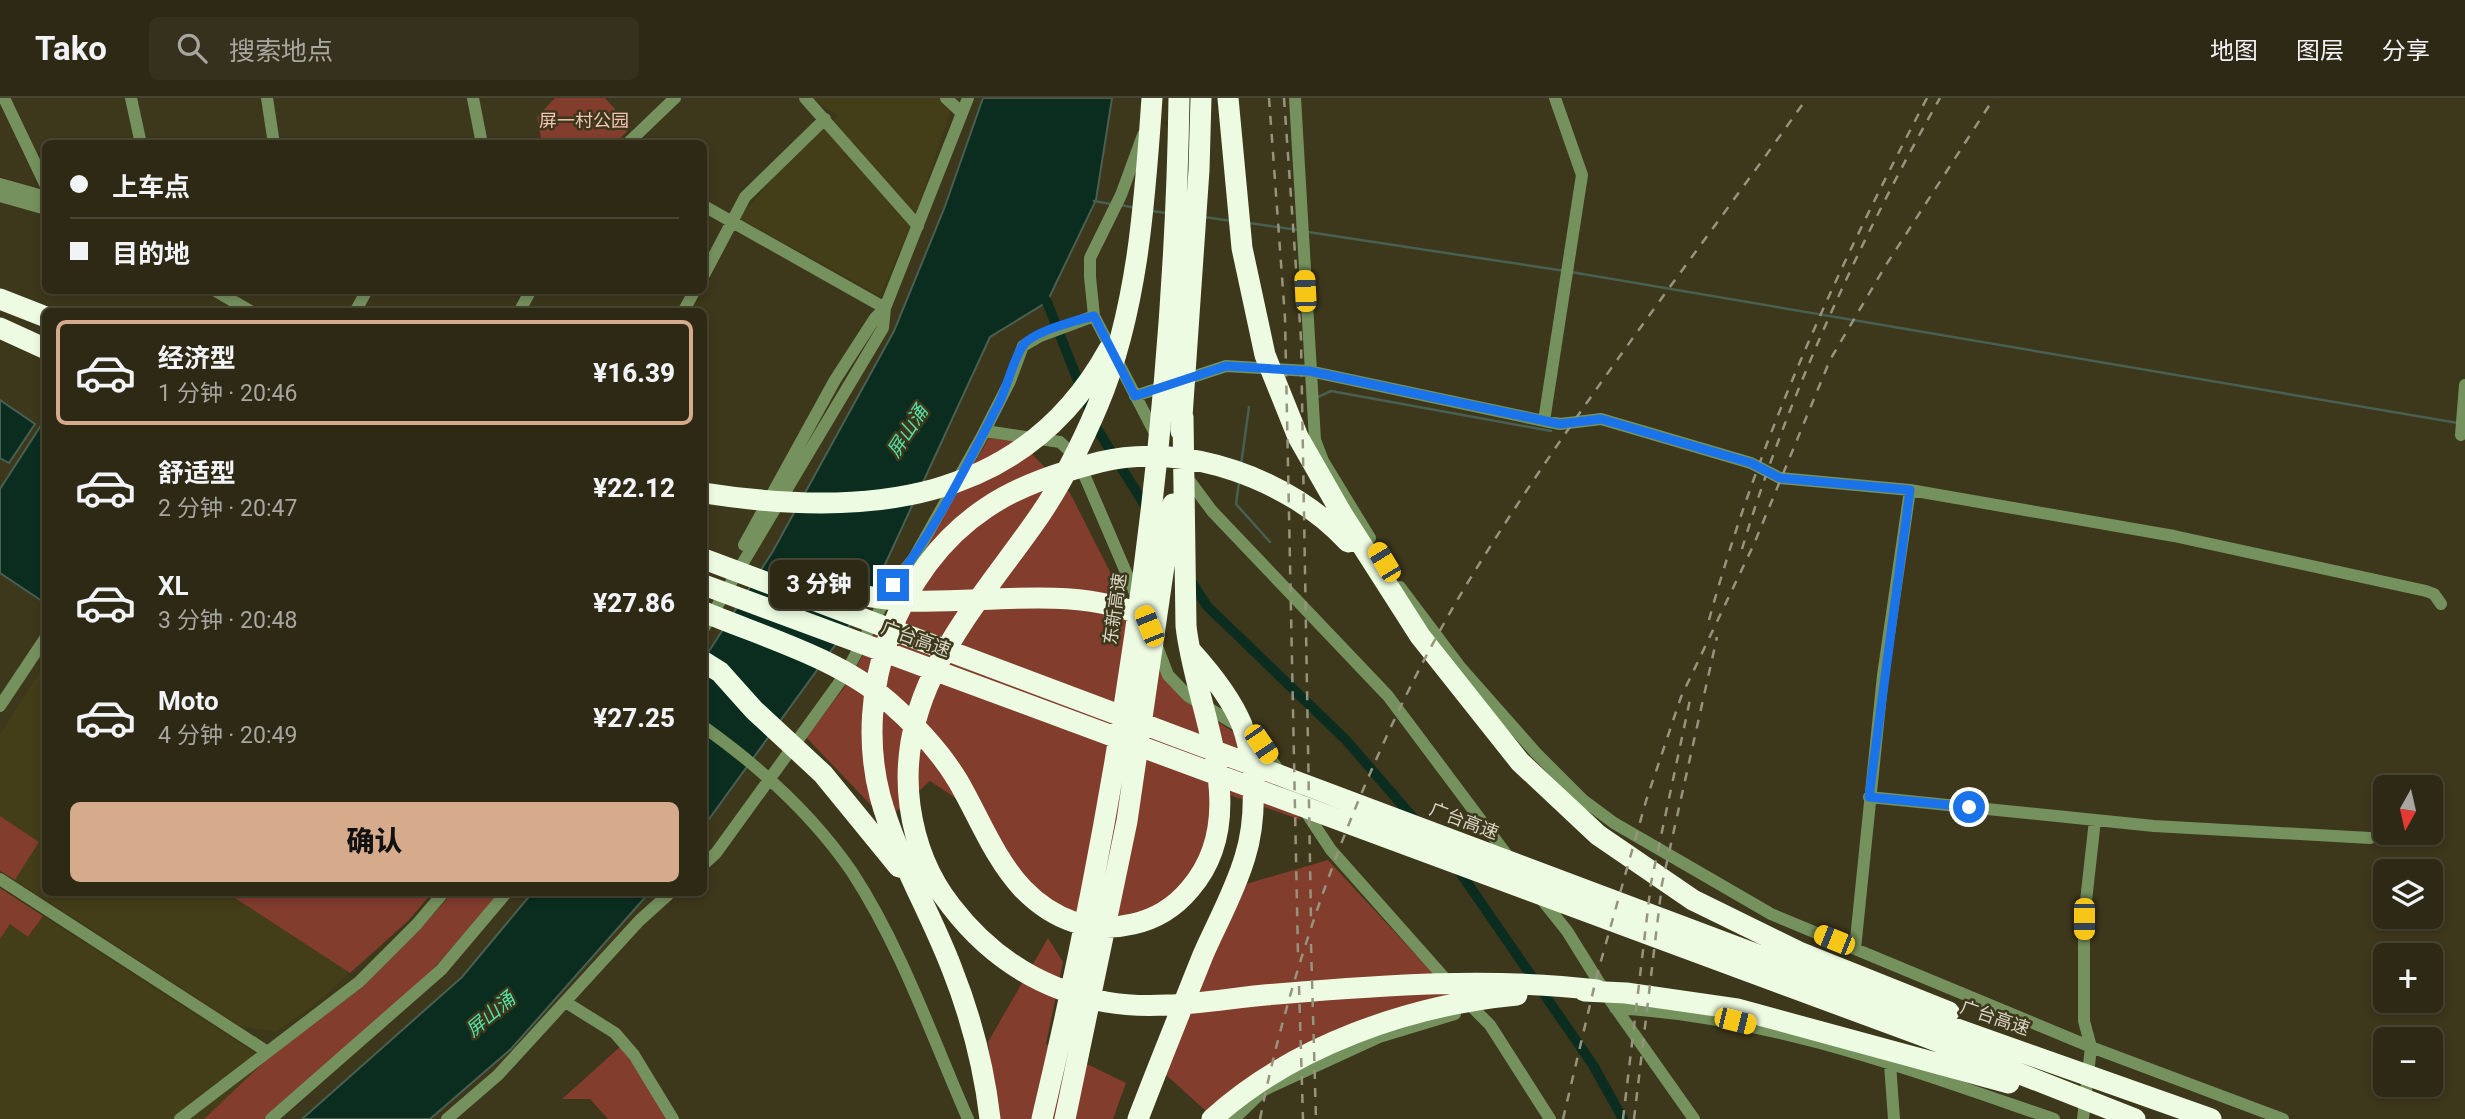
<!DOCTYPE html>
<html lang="zh">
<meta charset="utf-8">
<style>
:root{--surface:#2e2914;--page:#36311d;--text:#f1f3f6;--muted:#a7a6a0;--line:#494534;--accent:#d6ab8b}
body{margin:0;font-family:Roboto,"Noto Sans SC",sans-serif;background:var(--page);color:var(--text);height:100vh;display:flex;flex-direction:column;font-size:26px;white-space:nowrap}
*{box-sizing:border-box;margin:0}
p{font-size:23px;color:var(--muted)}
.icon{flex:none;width:38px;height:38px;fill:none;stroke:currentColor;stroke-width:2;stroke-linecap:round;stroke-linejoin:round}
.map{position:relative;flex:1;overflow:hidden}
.drawer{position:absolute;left:42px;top:210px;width:665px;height:588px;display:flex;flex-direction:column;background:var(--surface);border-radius:10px;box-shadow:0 4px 10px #0003,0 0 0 2px var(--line)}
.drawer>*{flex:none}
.banner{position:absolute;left:42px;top:42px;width:665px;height:154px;border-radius:10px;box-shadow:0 4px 10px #0003,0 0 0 2px var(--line);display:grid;align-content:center;height:154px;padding:0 28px;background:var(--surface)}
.needle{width:46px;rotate:188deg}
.controls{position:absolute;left:2373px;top:677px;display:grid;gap:14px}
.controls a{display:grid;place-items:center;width:70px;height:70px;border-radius:10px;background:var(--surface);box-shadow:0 4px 10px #0003,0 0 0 2px var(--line);font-size:35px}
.end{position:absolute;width:32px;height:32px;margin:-16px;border:9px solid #1a73e8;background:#fff;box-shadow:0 0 0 4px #fff}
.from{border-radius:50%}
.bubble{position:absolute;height:49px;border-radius:10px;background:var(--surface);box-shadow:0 4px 10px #0003,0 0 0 2px var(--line);font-size:23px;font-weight:800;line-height:49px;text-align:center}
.car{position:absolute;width:21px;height:42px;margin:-21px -10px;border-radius:9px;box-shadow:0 0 5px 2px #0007;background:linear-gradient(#f5c518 24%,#345 0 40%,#f5c518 0 76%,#345 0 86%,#f5c518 0)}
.banner b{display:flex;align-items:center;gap:24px;height:66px;font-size:26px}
.banner b+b{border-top:2px solid var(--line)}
.banner i{width:18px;height:18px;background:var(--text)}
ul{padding:12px 0 0;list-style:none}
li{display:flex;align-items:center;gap:21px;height:105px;margin:0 14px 10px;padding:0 14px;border:4px solid transparent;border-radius:10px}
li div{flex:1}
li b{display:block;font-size:26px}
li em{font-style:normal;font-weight:800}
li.current{border-color:var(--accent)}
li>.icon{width:63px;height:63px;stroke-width:1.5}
.action{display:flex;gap:14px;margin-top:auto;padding:14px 28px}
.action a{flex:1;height:80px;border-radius:10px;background:var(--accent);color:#111;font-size:28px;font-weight:800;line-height:80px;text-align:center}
header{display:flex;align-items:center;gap:42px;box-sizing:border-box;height:98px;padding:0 35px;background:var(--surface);border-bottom:2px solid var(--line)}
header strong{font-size:33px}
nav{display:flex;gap:38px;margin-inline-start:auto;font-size:24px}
.search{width:490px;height:63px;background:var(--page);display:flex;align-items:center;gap:18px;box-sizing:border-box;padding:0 24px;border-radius:10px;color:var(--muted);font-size:26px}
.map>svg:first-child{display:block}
.built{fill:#433d18}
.green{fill:#823d2d}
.water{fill:#0b2d20;stroke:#485f51;stroke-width:2}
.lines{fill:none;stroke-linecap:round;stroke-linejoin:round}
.stream{stroke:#485f51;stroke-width:2.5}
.canal{stroke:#0b2d20;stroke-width:10}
.minor{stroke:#75915d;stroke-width:12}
.highway{stroke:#edfbe2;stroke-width:21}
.rail{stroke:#97947e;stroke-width:2.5;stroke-dasharray:9 9;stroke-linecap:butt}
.route{stroke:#1a73e8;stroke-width:9}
.labels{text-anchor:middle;stroke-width:5;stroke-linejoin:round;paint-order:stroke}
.park-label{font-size:18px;fill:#f5c4b7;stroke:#3d371b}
.street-label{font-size:18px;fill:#d7d5c4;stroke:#3d371b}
.water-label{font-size:19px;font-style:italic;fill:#50e2a9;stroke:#3d371b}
</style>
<header>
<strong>Tako</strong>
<div class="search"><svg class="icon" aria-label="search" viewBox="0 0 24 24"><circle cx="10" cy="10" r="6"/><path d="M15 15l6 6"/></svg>搜索地点</div>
<nav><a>地图</a><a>图层</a><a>分享</a></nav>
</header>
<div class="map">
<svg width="2465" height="1021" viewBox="0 0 2465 1021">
<rect width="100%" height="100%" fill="#3d371b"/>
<path class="built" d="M811 0H955L917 113 880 198 739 120 779 73 838 18Z
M45 566 46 794 227 795 350 875 310 911 275 934 240 928 15 782 39 744 0 718V636Z
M43 818 266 962 204 1021H0V841L10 826 29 839Z"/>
<path class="green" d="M555 0H605L631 29 616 45H542L537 19Z
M989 340 1019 343 1070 395 1165 582 1187 604 1235 635 1301 722 1227 696 1195 775 1155 812 1122 823 1062 813 1019 777 988 722 930 683 886 723 806 639 844 590Z
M0 718 39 744 15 782 0 773Z
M1328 762 1453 897 1207 1014 1153 965 1239 788Z
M0 790 43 818 28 839 10 826 0 841Z
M227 795H432L408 823 350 875Z
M452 795H500L426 879 264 1021H204L266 962 361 890 422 829Z
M1048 840 1063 864 1046 946 1126 985 1113 1021H996L988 944Z
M621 948 669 1021H608L590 1001H562Z"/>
<path class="water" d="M983 0H1112L1096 102 1047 204 990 239 870 499 704 728V561L773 453 894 233 944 111Z
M0 302 35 326 9 365 0 360Z
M40 329 46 333 45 505 0 475V391Z
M532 795H649L511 951 430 1021H302L462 879Z"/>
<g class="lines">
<path class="stream" d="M1094 103 1111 106
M1121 107 1135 110
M1152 113 1166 115
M1204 119 1232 123
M1249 125 1298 132
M1308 134 1565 173
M1571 174 2458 325
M1318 299 1331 293 1551 333
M1241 367 1249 309
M1239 384 1236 406 1270 444"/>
<path class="canal" d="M1039 193 1047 204 1097 331 1148 412
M1189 480 1207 508 1346 642 1416 723
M1457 770 1593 967 1623 1021"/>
<path class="minor" d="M4 0 46 88
M131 0 141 46
M267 0 274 46
M473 0 482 46
M805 0 918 128
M946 0 962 15
M1295 0 1315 342 1323 363 1370 440
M1143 37 1121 97 1090 160V179L1094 218 1158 341
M627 46 675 0
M0 86 46 99
M0 98 46 111
M704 108 885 210
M704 177 745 99 825 21
M214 192 252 214
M355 214 367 192
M519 214 531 192
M683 214 695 192
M1135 298 1226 268 1309 273 1544 323 1560 326 1601 321 1751 365 1780 380 1910 392 2174 438 2426 493 2434 496 2441 506
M1544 323 1582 77 1555 0
M985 333 1060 344 1077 360 1137 500
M2461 337 2465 287
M1186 378 1212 413 1388 598 1510 761
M744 447 835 282 875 220 885 210
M1400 489 1461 570 1536 655 1583 702 1614 725 1771 816 2091 949 2283 1021
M704 530 883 230 885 210 968 0
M1156 546 1168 577 1188 598 1235 626 1261 646 1331 752 1449 885
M0 608 46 539
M704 629C760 669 813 717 852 774 901 849 932 939 968 1021
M1869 699 2154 728 2370 740
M704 766 716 755 844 578 893 487 914 460 981 340 1010 283 1023 248 1040 238 1094 218
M0 781 266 953
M1539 798 1567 833 1610 902 1694 1021
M1855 851 1883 577 1910 392
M1466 903 1490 927 1550 1021
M567 905 615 935 634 957 673 1021
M1615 910C1771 919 1908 971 2054 1021
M1890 966 1894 1021
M180 1021 359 884 417 826 444 794
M271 1021 441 872 507 794
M447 1021 498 977 639 823 671 794
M1234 1021 1264 992 1379 939 1455 916
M2083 1021 2091 949 2084 923V821L2095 722"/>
<path class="highway" d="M1152 0C1145 101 1138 212 1098 307 1082 345 1063 383 1040 417 978 507 894 590 910 708 915 744 928 779 951 808 990 859 1042 892 1106 904 1162 914 1222 900 1277 896 1383 887 1492 879 1597 892
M1228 0 1242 150 1265 257 1298 339 1342 416 1420 538 1520 664 1598 737 1693 802 1799 854 1949 914
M0 201 46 219
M0 230 46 251
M1181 333 1199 72 1201 0
M704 395C863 420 1023 408 1109 251
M704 461 1923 919 2211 1021
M787 481C827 490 867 501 909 503 987 506 1075 486 1149 520
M704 487 1926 939 2135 1021
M704 514C764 539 838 560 889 604 914 626 940 653 958 683 979 719 994 760 1023 791 1053 822 1091 836 1133 826 1156 821 1175 809 1190 791 1255 716 1195 612 1186 528L1183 319
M704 564 720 574 754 612 823 676 899 769
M1584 893 1626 895 1737 911 2009 985
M990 1021C984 969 971 919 952 871 930 813 896 758 880 698 853 594 896 470 986 410 1020 387 1061 374 1100 364 1185 343 1290 381 1348 444
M1042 1021C1121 687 1174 344 1179 0
M1065 1021 1127 723 1173 406
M1138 1021C1159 966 1181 912 1203 857 1217 825 1235 793 1245 759 1257 721 1256 666 1242 627 1231 600 1210 574 1191 553
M1212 1021C1292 948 1410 907 1517 897"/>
<path class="rail" d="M1269 0 1285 220 1298 857
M1284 0 1301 241 1311 822
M1742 451C1787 300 1862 137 1940 0
M1709 522C1759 339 1839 167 1927 0
M1311 846 1316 1021
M1299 888 1303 1021
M1260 1021C1296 840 1376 633 1473 476 1575 311 1695 158 1807 0
M1563 1021 1597 877 1646 703 1681 599 1754 446 1830 262 1886 167 1994 0
M1623 1021 1651 785 1691 597
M1634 1021 1662 786 1717 539"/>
</g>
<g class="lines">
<path class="route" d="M893 487C935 432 967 367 999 305 1007 290 1014 258 1024 246 1036 233 1076 222 1094 218L1135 298 1226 268 1309 273 1560 326 1601 321 1751 365 1780 380 1910 392 1869 699 1969 709"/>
</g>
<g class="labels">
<g class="park-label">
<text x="584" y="29">屏一村公园</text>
</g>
<g class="street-label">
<text transform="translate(1115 511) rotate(-82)" y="6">东新高速</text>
<text transform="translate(916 541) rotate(20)" y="6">广台高速</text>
<text transform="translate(1464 723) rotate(21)" y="6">广台高速</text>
<text transform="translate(1995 920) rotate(19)" y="6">广台高速</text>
</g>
<g class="water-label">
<text transform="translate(907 333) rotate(-57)" y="7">屏山涌</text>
<text transform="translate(490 916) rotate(-40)" y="7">屏山涌</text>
</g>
</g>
</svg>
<div class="controls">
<a><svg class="needle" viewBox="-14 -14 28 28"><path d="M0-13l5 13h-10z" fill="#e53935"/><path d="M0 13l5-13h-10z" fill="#a7a6a0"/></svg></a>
<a><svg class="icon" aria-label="layers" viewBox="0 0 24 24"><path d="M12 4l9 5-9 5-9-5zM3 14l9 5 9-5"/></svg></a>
<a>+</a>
<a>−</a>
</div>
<i class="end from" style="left:1969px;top:709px"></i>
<i class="end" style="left:893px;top:487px"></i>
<div class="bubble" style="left:770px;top:462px;width:98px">3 分钟</div>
<i class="car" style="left:1305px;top:193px;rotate:357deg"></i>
<i class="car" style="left:1384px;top:464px;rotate:329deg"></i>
<i class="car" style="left:1149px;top:528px;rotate:338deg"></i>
<i class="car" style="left:1261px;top:646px;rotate:146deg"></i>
<i class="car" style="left:2084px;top:821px;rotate:180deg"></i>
<i class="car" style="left:1834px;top:842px;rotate:292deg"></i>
<i class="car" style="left:1735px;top:923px;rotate:104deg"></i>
<div class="banner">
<b><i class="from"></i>上车点</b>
<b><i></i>目的地</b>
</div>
<section class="drawer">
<ul>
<li class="current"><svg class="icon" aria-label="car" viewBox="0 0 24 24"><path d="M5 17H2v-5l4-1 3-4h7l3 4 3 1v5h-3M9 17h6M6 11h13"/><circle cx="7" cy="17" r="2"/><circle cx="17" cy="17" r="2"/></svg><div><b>经济型</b><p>1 分钟 · 20:46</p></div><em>¥16.39</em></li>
<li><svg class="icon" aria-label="car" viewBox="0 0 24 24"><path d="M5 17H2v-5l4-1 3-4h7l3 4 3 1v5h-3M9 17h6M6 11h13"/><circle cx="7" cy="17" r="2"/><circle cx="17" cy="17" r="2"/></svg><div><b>舒适型</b><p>2 分钟 · 20:47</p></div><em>¥22.12</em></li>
<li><svg class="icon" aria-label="car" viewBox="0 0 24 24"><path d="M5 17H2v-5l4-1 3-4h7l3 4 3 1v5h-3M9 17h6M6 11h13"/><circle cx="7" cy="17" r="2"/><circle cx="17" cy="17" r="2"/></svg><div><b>XL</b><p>3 分钟 · 20:48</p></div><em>¥27.86</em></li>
<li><svg class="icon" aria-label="car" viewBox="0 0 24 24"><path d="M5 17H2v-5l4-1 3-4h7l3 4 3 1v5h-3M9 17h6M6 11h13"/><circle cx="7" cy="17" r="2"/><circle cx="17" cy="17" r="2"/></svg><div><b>Moto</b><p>4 分钟 · 20:49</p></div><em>¥27.25</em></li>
</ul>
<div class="action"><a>确认</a></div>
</section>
</div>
